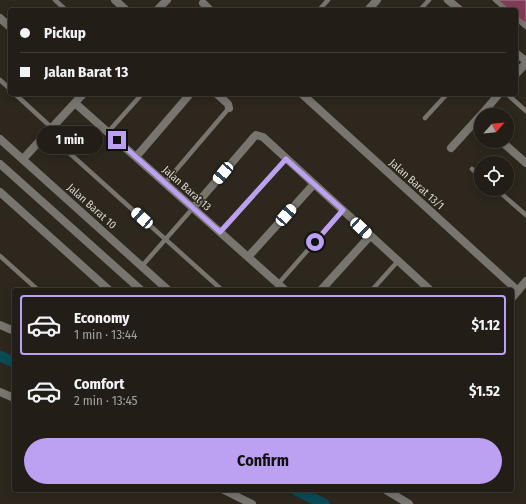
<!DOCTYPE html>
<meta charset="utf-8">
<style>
:root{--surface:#221d16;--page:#2a261f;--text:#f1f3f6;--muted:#a2a2a1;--line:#3f3b35;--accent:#bca0f2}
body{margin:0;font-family:"Fira Sans Condensed",sans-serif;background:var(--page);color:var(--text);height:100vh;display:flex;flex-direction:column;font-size:15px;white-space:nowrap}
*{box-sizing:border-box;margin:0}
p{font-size:13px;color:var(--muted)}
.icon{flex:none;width:22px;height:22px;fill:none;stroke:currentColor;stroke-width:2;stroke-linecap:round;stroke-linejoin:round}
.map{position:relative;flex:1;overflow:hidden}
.drawer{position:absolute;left:12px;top:288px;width:502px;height:204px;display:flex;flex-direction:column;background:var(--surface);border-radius:4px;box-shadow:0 2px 10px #0003,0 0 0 1px var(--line)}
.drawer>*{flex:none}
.top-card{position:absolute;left:8px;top:8px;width:510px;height:88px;border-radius:4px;box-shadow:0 2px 10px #0003,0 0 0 1px var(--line);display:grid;align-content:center;height:88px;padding:0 12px;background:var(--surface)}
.needle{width:26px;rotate:63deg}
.fabs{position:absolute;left:474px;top:108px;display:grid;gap:8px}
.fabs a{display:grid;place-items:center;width:40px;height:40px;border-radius:50%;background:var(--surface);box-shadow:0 2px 10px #0003,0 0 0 1px var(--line);font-size:20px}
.end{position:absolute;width:18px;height:18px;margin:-9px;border:5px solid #bca0f2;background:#111;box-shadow:0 0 0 2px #111}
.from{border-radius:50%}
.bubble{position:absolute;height:28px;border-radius:14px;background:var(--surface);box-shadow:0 2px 10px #0003,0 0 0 1px var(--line);font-size:13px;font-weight:700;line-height:28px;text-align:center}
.car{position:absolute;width:12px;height:24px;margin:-12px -6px;border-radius:5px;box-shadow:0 0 3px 1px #0007;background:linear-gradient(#fff 24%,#345 0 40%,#fff 0 76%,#345 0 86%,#fff 0)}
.top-card b{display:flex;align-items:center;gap:14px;height:38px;font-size:15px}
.top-card b+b{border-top:1px solid var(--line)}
.top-card i{width:10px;height:10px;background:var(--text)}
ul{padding:7px 0 0;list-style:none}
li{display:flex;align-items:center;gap:12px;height:60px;margin:0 8px 6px;padding:0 4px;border:2px solid transparent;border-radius:4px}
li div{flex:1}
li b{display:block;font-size:15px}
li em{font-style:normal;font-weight:700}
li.current{border-color:var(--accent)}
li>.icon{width:36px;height:36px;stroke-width:1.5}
.primary-button{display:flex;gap:8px;margin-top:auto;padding:8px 12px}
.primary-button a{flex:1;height:46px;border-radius:24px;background:var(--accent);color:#111;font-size:16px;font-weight:700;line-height:46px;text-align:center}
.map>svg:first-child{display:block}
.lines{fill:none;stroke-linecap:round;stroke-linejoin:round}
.canal{stroke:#0a4b55;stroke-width:11}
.building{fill:#833c59;stroke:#96878b}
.service{stroke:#78756f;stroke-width:4.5}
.minor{stroke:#78756f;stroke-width:8}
.route{stroke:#bca0f2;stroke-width:5}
.labels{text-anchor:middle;stroke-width:3;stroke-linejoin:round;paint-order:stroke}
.street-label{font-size:11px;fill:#d7d4cd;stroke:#2d271d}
</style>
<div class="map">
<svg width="526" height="504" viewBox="0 0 526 504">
<rect width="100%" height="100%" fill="#2d271d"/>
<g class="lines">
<path class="canal" d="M0 356 14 362
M296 490 324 504"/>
</g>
<path class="building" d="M497 0H526V24L516 15V10H509Z"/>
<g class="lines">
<path class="service" d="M55 0 66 10
M495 0 507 10
M319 10 328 0
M420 10 429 0
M516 18 526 27
M0 80 10 89
M15 94 52 128
M507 94 526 111
M425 118 447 94
M108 132 142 94
M47 133 222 290
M472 169 481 177
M165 183 229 108
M496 189 526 215
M220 233 286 159
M0 256 38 290
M142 266 193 208
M278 284 343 210
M372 290 398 261"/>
<path class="minor" d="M115 0 126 10
M448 0 460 10
M203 3 210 10
M157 10 167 0
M368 10 377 0
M0 18 10 27
M516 53 526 61
M516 74 526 63
M217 94 228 104 229 108
M302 94 518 291
M75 103 285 290
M481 115 499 94
M0 139 168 290
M501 141 526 163
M451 148 481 115
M136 157 190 94
M23 159 83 94
M0 164 141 290
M0 192 109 290
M193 208 253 138 256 135 263 137 430 290
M248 257 314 184
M321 290 370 236
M512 298 526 281
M0 325 14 331
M0 392 14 398
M224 490 252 504
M386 490 409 504"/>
</g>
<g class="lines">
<path class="route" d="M117 140 220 232 286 159 343 210 315 242"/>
</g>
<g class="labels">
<g class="street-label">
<text transform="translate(417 184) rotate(42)" y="4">Jalan Barat 13/1</text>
<text transform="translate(187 188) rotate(42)" y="4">Jalan Barat 13</text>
<text transform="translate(92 206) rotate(42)" y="4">Jalan Barat 10</text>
</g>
</g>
</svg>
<div class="fabs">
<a><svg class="needle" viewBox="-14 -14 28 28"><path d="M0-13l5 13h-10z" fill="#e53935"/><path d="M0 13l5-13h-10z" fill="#a2a2a1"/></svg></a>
<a><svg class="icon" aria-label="locate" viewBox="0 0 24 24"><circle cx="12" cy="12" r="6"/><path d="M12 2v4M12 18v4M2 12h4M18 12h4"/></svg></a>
</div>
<i class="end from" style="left:315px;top:242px"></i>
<i class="end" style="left:117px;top:140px"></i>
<div class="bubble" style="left:37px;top:126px;width:66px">1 min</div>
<i class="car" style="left:223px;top:173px;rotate:220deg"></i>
<i class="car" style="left:286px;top:215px;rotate:41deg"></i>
<i class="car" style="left:142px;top:218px;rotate:312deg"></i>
<i class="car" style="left:361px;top:228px;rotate:133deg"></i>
<div class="top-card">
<b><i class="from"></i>Pickup</b>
<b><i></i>Jalan Barat 13</b>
</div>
<section class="drawer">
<ul>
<li class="current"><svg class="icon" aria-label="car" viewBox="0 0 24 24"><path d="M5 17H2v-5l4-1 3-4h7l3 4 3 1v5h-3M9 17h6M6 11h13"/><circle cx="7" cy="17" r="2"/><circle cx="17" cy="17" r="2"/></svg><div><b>Economy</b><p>1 min · 13:44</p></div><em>$1.12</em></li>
<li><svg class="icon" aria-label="car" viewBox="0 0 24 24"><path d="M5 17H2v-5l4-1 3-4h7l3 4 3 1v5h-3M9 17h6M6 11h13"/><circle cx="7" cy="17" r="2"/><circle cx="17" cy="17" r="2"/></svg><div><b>Comfort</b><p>2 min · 13:45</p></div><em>$1.52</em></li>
</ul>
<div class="primary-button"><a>Confirm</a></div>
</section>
</div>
